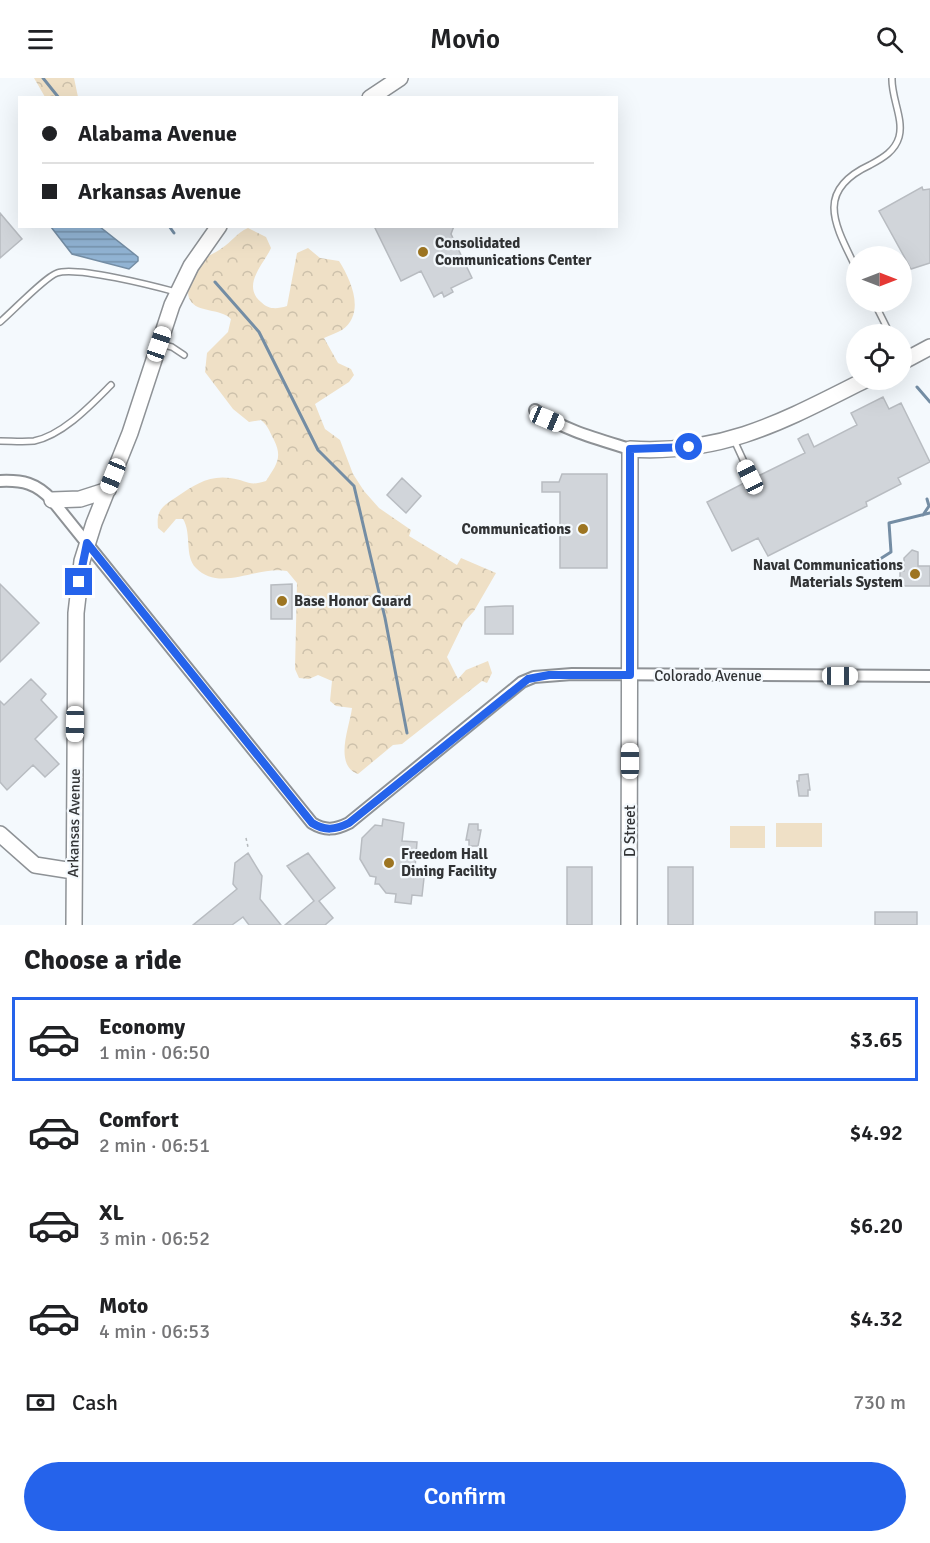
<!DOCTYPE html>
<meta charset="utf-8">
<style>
:root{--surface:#fff;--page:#f6f6f6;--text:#202124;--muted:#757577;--line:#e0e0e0;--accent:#2563eb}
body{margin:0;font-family:Signika,sans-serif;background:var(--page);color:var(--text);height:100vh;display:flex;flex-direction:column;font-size:22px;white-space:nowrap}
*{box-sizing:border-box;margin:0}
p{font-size:20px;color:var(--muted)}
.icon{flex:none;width:33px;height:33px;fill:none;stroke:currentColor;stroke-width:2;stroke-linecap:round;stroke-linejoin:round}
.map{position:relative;height:847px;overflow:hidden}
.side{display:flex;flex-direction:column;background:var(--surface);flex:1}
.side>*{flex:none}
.banner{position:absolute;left:18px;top:18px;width:600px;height:132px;border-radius:0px;box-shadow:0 6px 24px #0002;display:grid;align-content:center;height:132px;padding:0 24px;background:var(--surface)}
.needle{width:39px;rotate:90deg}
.buttons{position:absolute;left:846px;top:168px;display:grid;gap:12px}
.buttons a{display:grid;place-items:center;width:66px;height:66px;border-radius:50%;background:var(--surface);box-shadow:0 6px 24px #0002;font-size:30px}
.end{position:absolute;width:27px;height:27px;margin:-14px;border:8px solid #2563eb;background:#fff;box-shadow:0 0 0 3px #fff}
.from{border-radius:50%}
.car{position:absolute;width:18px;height:36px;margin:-18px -9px;border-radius:8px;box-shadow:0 0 4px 2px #0007;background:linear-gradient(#fff 24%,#345 0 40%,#fff 0 76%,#345 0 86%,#fff 0)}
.banner b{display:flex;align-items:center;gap:21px;height:57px;font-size:22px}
.banner b+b{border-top:2px solid var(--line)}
.banner i{width:15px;height:15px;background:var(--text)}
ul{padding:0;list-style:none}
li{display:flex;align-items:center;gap:18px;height:84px;margin:0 12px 9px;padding:0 12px;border:3px solid transparent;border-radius:0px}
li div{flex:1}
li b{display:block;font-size:22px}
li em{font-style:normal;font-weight:600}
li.selected{border-color:var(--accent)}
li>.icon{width:54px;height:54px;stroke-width:1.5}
h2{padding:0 24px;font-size:27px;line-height:72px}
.pay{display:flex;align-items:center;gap:15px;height:66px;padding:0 24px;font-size:22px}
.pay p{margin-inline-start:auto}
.cta{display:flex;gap:12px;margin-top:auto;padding:12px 24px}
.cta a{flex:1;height:69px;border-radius:36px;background:var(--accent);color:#fff;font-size:24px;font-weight:600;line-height:69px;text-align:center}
header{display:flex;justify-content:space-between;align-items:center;height:78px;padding:0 24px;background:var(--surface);font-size:27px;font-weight:600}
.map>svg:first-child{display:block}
.green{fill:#efe0c6}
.forest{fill:url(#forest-crowns)}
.water{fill:url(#water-rules);stroke:#748da4;stroke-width:1.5}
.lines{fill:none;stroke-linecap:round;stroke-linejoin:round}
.stream{stroke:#748da4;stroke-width:3}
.building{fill:#d1d5da;stroke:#b8bcc1;stroke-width:1.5}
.lane-casing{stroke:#8e9296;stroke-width:8}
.street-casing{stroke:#8e9296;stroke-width:14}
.secondary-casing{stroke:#8e9296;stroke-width:18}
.path{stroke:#b5b9bc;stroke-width:1.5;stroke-dasharray:3 3;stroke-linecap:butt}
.lane{stroke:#fff;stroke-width:5}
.street{stroke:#fff;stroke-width:10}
.secondary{stroke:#fff;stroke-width:15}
.route{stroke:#2563eb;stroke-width:8}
.poi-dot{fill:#9d7522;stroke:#f4f9fd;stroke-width:2}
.labels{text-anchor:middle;stroke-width:4.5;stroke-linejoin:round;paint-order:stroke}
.poi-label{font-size:15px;font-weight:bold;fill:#313335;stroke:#f4f9fd;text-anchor:start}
.street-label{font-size:15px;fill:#313335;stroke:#f4f9fd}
</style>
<header><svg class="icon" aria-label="menu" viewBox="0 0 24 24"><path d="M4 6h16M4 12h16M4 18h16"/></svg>Movio<svg class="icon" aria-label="search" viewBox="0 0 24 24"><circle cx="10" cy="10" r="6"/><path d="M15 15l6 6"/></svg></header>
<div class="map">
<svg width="930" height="847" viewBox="0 0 930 847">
<defs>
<pattern id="forest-crowns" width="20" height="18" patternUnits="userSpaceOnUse" patternTransform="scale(1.5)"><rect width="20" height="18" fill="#efe0c6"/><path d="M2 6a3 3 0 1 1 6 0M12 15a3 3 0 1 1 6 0" fill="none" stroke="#cdc1ab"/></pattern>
<pattern id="water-rules" width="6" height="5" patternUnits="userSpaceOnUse" patternTransform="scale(1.5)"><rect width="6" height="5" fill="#91b3d3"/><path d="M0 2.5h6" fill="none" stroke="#7792ac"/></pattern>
</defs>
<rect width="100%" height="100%" fill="#f4f9fd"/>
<path class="green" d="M776 745H822V769H776Z
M730 748H765V770H730Z"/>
<path class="forest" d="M34 0H74L78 19H45Z
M248 150 266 159 271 170C264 186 241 207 261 224 269 232 277 231 287 228L297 175 308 170 320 180 339 183C351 202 366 235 342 252 337 255 330 257 324 260L338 285 351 291 354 297 349 304 315 326 325 351 340 362 353 396 364 413 379 430 411 452 409 458 457 487 461 480 496 495 474 533 464 544 447 579 458 601 466 592 488 583 492 595 487 605 482 603 402 666 393 667 358 696C333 687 350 648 352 630L336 628 330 623 332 603 318 597 309 601 299 600 295 591 297 505 287 493C258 487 220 515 196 490 184 478 192 455 183 441H176L164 455 158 450C156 431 163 428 178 418 194 407 209 397 230 400 247 402 248 409 266 403 276 387 283 380 274 362 269 353 269 349 261 342L249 344 233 331 205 294 207 275 228 254 231 241C220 230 197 235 190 222 183 211 197 187 206 180 211 176 217 174 222 170 232 164 236 155 248 150Z"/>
<path class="water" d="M51 149H100L138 179V183L129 191 72 176Z"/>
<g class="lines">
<path class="stream" d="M43 0 59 20
M169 148 174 155
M215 204 259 254 318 372 354 408 385 540 407 655
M917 309 930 324
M923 437 929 428 927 421
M880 481 891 474 889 445 930 435"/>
</g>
<path class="building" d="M922 109 923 112 930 111V185L911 191 879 133Z
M0 135 22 161 0 180Z
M374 148H454L451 156 472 200 451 210 453 214 444 219 442 214 434 219 421 193 401 203Z
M883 319 889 331 901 325 930 384 898 400 901 406 866 424 867 428 768 478 758 460 732 473 707 424 748 403H754L756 399 805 375 798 361 803 358 808 356 814 369 857 347 851 335Z
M562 396H607V490H560V414H542V404H559Z
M402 400 421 418 406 435 387 417Z
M912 472 918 474V488H930V508H893L900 499V493H904V480Z
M0 506 39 545 0 584Z
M292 506V541H271V507Z
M505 528H513V556H485V529Z
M31 601 46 616 41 622 57 639 35 661 59 686 45 699 33 687 7 712 0 704V623L4 627Z
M808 696 810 712H808V718H799L797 703H799V697Z
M383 741 404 745 402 763 417 764 415 790 425 791 422 818 412 817 411 826 395 824 396 816 386 815 379 806H375L376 799 370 798 360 781 362 760 375 747 382 748Z
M469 746H478V752H481L478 768H469V762H466Z
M248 775 262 798 260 821 281 847H249L243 839 232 847H193L237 811 233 806 235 785Z
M308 775 335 810 319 823 333 840 325 847H285L314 823 287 788Z
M567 789H592V847H567Z
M668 789H693V847H668Z
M875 834H917V847H875Z"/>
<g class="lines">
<defs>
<path id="lane" d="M856 190C835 147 814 113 870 87 883 80 895 73 899 59 904 41 891 19 892 0
M874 224 890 256
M0 244C12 234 45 199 57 195 76 188 154 208 176 214
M160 266 172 269 184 277
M734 362 751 399
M0 363C11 363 23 364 34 363 63 357 91 327 111 307"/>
<path id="street" d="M535 332C563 352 598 361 630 371
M0 403C23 402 36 405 52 422L312 745C325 753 335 752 349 745L522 604 534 599 572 596 930 598"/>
<path id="secondary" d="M370 20 400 0
M902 284 930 269
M52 422 80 421 108 412
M0 756 35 787 73 793
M74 847 76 535 82 483 94 445 130 355 172 227 191 188 219 148
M629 847 630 371C724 377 785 342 865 302"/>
</defs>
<use href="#lane" class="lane-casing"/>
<use href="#street" class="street-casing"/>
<use href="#secondary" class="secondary-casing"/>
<path class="path" d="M246 760 248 769"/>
<use href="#lane" class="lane"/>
<use href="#street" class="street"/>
<use href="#secondary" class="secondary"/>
</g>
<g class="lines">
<path class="route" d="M79 504 87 465 312 745C325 753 335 752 349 745L528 601 549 597H630V371L689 369"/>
</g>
<g class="poi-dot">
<circle cx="423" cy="174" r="6"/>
<circle cx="583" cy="451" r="6"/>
<circle cx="915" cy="496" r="6"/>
<circle cx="282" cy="523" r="6"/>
<circle cx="389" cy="785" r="6"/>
</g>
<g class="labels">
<g class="poi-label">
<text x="435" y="170">Consolidated<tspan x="435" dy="17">Communications Center</tspan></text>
<text x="571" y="456" text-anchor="end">Communications</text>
<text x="903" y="492" text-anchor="end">Naval Communications<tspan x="903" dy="17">Materials System</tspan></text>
<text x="294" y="528">Base Honor Guard</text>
<text x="401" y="781">Freedom Hall<tspan x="401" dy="17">Dining Facility</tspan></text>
</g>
<g class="street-label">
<text x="708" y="603">Colorado Avenue</text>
<text transform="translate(74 745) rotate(-89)" y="5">Arkansas Avenue</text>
<text transform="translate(630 753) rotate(-90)" y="5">D Street</text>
</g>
</g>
</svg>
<div class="buttons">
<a><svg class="needle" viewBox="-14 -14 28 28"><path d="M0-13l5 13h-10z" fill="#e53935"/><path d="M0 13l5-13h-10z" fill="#757577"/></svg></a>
<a><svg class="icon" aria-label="locate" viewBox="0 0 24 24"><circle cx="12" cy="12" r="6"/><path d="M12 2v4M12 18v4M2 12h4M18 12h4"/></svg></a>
</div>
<i class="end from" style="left:689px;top:369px"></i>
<i class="end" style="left:79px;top:504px"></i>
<i class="car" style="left:159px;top:266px;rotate:19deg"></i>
<i class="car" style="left:547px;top:341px;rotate:113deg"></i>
<i class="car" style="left:113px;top:398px;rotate:202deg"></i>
<i class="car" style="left:750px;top:399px;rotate:334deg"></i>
<i class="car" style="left:840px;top:598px;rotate:90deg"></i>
<i class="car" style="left:75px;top:646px;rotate:181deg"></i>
<i class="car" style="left:630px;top:683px;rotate:0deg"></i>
<div class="banner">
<b><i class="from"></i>Alabama Avenue</b>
<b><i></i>Arkansas Avenue</b>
</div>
</div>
<section class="side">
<h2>Choose a ride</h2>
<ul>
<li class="selected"><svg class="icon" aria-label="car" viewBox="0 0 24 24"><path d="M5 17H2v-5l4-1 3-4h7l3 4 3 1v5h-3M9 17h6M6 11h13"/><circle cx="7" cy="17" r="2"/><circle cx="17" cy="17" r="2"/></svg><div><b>Economy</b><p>1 min · 06:50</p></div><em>$3.65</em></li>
<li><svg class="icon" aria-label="car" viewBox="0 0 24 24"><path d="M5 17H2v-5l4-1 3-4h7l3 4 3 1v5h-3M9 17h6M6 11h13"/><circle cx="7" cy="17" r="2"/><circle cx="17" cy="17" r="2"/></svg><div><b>Comfort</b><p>2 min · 06:51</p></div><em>$4.92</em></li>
<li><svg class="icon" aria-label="car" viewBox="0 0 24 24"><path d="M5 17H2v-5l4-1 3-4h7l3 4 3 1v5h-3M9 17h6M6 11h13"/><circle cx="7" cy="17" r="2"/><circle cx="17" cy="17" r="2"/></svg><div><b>XL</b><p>3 min · 06:52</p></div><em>$6.20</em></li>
<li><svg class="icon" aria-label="car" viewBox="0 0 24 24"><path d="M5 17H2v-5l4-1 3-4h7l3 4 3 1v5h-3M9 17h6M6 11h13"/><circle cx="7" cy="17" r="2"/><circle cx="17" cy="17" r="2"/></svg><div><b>Moto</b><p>4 min · 06:53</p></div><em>$4.32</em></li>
</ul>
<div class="pay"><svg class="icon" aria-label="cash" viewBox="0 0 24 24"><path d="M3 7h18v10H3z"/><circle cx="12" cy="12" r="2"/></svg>Cash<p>730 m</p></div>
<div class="cta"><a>Confirm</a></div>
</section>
